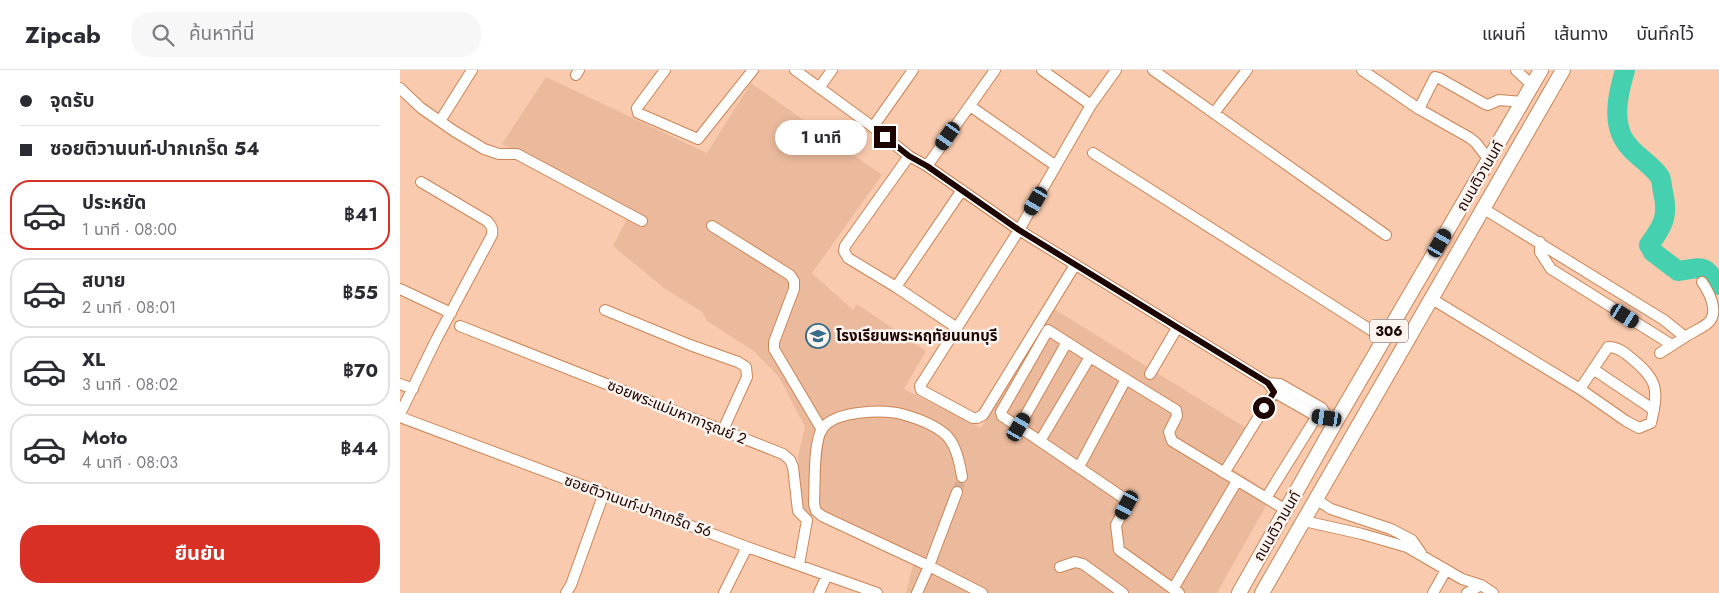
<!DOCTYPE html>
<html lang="th">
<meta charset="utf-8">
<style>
:root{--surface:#fff;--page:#f7f7f7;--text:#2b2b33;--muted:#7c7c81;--line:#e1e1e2;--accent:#d93025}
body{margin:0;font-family:Jost,"Noto Sans Thai",sans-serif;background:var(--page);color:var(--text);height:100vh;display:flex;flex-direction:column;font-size:19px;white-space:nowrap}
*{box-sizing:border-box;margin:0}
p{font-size:16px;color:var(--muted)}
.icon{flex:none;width:28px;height:28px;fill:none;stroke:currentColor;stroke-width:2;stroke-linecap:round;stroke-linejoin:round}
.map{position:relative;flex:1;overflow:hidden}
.side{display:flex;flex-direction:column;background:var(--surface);width:400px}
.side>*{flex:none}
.banner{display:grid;align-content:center;height:110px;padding:0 20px;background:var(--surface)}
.end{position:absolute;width:22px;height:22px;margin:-11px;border:6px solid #1d0400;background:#fff;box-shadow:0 0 0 2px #fff}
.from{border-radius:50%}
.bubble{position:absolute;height:35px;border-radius:18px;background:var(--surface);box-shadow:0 2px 8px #0003;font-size:16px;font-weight:700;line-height:35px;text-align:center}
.car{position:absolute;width:15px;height:30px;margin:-15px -8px;border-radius:6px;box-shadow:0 0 4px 1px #0007;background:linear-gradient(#222 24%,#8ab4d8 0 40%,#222 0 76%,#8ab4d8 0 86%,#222 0)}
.banner b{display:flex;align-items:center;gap:18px;height:48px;font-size:19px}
.banner b+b{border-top:1px solid var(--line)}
.banner i{width:12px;height:12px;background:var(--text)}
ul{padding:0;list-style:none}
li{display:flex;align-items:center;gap:15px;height:70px;margin:0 10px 8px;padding:0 10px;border:2px solid var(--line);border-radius:20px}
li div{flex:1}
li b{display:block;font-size:19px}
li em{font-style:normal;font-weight:700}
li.current{border-color:var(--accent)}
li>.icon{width:45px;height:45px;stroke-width:1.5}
.cta{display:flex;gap:10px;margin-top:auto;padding:10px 20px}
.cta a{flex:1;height:58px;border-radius:20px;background:var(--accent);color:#fff;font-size:20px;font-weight:700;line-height:58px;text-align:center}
header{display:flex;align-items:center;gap:30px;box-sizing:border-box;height:70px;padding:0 25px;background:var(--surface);border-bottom:1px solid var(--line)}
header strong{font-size:24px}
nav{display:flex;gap:28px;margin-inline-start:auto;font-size:18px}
.search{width:350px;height:45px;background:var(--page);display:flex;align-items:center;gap:12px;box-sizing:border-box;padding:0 18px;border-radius:20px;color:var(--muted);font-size:19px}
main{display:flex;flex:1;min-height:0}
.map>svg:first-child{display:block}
.built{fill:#ebba9c}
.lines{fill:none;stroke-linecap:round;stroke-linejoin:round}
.river{stroke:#45d0af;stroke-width:20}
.minor-tunnel{stroke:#d8ac93;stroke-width:10;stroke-dasharray:10 5;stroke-linecap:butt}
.minor-casing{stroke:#cc8454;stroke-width:12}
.major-casing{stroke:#cc8454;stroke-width:16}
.minor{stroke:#fff;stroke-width:10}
.major{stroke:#fff;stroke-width:14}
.route{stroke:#1d0400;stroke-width:6}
.labels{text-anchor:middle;stroke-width:5;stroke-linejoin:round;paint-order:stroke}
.shield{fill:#fdf4f0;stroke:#604c48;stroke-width:1}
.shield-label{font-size:14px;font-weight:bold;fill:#1d0400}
.street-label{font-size:15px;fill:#1d0400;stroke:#fdf4f0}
.poi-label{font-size:15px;font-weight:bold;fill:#1d0400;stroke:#fdf4f0;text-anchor:start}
</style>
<header>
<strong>Zipcab</strong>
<div class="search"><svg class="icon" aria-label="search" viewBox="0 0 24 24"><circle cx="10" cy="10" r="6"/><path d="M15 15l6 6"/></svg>ค้นหาที่นี่</div>
<nav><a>แผนที่</a><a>เส้นทาง</a><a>บันทึกไว้</a></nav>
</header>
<main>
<section class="side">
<div class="banner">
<b><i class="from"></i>จุดรับ</b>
<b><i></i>ซอยติวานนท์-ปากเกร็ด 54</b>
</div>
<ul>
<li class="current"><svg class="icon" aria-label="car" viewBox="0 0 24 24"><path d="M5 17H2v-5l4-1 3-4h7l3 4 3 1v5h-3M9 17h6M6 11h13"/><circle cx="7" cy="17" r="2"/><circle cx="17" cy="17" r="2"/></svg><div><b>ประหยัด</b><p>1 นาที · 08:00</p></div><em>฿41</em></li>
<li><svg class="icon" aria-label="car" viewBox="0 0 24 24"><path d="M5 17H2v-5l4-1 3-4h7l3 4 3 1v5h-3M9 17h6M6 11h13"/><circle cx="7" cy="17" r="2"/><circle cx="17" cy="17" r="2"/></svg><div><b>สบาย</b><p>2 นาที · 08:01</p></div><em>฿55</em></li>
<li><svg class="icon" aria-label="car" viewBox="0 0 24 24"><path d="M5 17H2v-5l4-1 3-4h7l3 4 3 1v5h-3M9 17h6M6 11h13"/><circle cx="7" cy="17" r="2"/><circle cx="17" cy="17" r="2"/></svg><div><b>XL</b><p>3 นาที · 08:02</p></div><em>฿70</em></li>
<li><svg class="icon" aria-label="car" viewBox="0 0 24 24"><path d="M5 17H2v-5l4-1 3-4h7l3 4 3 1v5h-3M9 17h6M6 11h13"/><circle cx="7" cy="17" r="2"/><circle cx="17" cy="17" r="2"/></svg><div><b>Moto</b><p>4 นาที · 08:03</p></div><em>฿44</em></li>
</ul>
<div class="cta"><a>ยืนยัน</a></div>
</section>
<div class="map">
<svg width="1319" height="523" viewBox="0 0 1319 523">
<rect width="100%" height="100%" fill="#f9caad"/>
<path class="built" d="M146 7 307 83 351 13 482 105 412 203 453 240 457 234 526 281 504 319 581 358 654 239 846 358 823 392 872 425 817 523H506L514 490 401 441 398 386 405 357 379 307 354 281 307 251 302 242 264 218 213 176 230 143 102 74Z"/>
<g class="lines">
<path class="river" d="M1225 0C1219 21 1212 48 1223 68 1232 85 1250 92 1260 107 1262 111 1262 118 1263 122 1269 146 1263 156 1249 175L1253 182 1278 201C1305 197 1302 194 1319 215"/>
<path class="minor-tunnel" d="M557 422 562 407"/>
<defs>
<path id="minor" d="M265 0 237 38 238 43 298 69 353 0
M395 0 473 57 509 86 527 96 619 160 868 313 874 322 916 346 927 348 935 353
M642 0 691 35
M753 0 986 165
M962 0 1019 39
M1116 0 1132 15
M176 5 179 0
M0 18 21 38 54 61 84 79 99 84H117L242 151
M419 18 432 0
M570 36 656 96
M814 43 847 0
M40 51 72 0
M473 57 513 0
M693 83 985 269
M509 86 445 176 444 181 448 188 496 217 557 258
M1089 90 1076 73 1070 68 1019 39 1035 7 1039 8 1085 34 1088 35 1099 30 1123 32
M527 96 595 0
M1084 139 1264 250 1285 267 1260 283
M312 156 390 205 394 211V219L374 272V279L422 360
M1140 172V182L1151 199 1272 275
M675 195 583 345 577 348H573L521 320 520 316 619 160 691 35 716 0
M496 217 562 120
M0 219 51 243
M1032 229 1180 319
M205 240 290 275 338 292 346 297 347 307 323 360
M60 256 383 384 390 390 393 397 398 441 407 450 399 495
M1285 267C1292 262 1303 258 1309 252 1319 241 1309 222 1302 212
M1208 277C1218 277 1224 282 1231 288 1258 310 1259 319 1251 353L1239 358 1226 351 1180 319Z
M1193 299 1254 340
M750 304 777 258
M868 313 880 314 922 338 925 343
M0 314 13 319
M0 344 36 270 92 165C93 159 92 156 87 151L21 112
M0 347 347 477 477 523
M619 357 667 272
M640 371 602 346 601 342 648 260 690 287
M679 397 726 309
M824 403 874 322
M562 407C560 394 556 374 546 365 535 355 519 349 505 345 485 339 435 340 422 359 413 373 415 417 414 434L416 441 422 446 529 496 582 523
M866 428 922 338
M917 430 931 439 991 459 1012 470 1021 483
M904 451 962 464 1007 477 1062 509 1081 515 1093 523
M660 497 675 492 683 494 723 523
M773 519 837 411
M166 523 171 515 204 423
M324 523 347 477
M419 523 427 505
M517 523 529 496 557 422
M779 523 719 480 716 455 727 435 725 429 640 371 690 287 776 340 777 346 769 362 772 371 886 440
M1033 523 1046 500
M1067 523 1081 515"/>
<path id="major" d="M839 523 935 353 1141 0
M862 523 1163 0"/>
</defs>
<use href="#minor" class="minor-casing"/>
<use href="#major" class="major-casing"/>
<use href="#minor" class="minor"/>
<use href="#major" class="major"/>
</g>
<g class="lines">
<path class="route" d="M485 67 509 86 527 96 619 160 868 313 874 322 864 338"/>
</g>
<defs>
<symbol id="school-ring" viewBox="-11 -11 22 22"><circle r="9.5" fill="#fdf4f0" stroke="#376d89" stroke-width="1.5"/><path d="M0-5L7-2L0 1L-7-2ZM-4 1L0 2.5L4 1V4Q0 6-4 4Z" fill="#376d89"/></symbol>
</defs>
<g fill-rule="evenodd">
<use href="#school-ring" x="404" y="252" width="28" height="28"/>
</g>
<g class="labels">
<rect class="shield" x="970" y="249.5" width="38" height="23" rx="4"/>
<g class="shield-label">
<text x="989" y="266">306</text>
</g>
<g class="street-label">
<text transform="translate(1080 106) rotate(-60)" y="5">ถนนติวานนท์</text>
<text transform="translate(277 342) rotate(22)" y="5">ซอยพระแม่มหาการุณย์ 2</text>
<text transform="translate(238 436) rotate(20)" y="5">ซอยติวานนท์-ปากเกร็ด 56</text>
<text transform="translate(877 456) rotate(-60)" y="5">ถนนติวานนท์</text>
</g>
<g class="poi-label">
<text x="436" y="271">โรงเรียนพระหฤทัยนนทบุรี</text>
</g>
</g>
</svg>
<i class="end from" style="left:864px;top:338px"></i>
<i class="end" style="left:485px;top:67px"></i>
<div class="bubble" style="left:375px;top:50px;width:92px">1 นาที</div>
<i class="car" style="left:548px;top:66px;rotate:215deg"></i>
<i class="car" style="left:636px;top:131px;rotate:210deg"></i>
<i class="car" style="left:1040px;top:173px;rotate:30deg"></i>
<i class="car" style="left:1225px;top:246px;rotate:122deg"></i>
<i class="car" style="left:927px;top:348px;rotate:279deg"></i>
<i class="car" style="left:619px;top:357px;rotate:30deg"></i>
<i class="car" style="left:727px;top:435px;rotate:208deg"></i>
</div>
</main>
